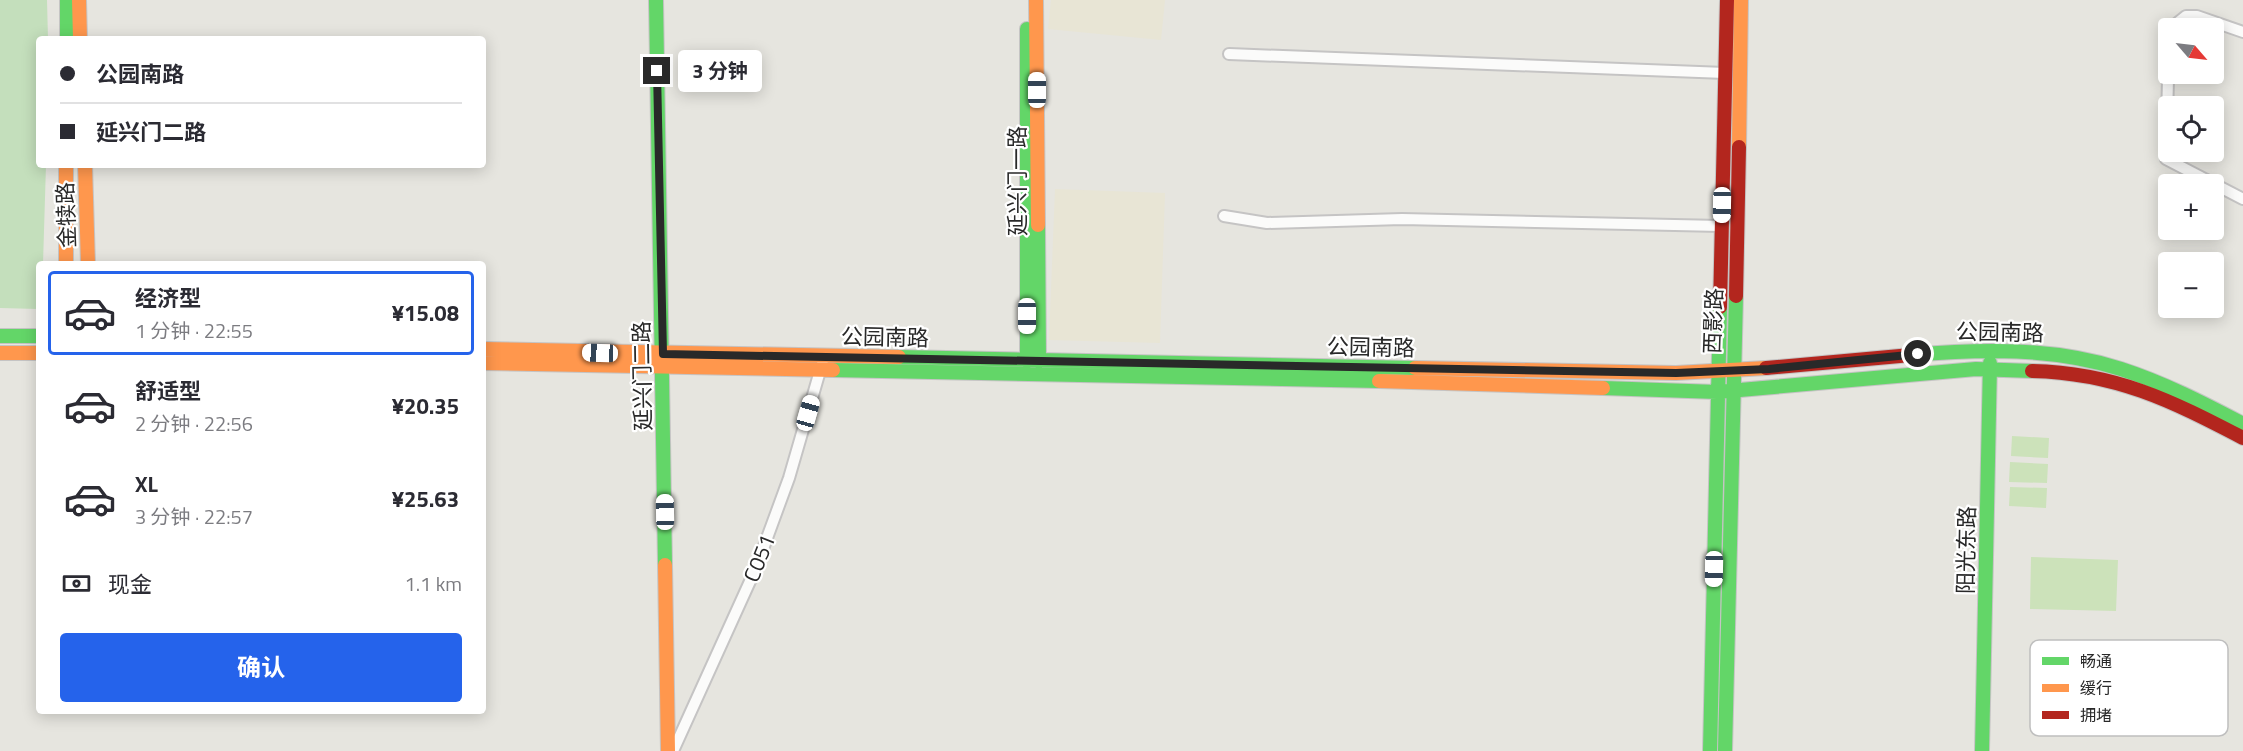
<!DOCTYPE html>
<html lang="zh">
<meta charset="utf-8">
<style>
:root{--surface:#fff;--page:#f2f2f3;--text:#2b2b33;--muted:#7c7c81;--line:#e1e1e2;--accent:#2563eb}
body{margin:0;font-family:"Titillium Web","Noto Sans SC",sans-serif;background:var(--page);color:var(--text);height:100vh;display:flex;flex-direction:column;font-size:22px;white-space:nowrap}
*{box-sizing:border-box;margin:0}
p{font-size:20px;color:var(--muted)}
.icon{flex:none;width:33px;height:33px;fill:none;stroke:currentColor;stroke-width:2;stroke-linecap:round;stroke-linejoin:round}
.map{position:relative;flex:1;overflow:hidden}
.details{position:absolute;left:36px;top:261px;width:450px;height:453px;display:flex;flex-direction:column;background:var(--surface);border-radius:6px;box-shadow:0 3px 15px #0003}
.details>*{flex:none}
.banner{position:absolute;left:36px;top:36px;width:450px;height:132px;border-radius:6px;box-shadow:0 3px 15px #0003;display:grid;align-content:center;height:132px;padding:0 24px;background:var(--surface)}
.needle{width:39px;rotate:118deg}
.buttons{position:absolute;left:2158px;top:18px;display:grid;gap:12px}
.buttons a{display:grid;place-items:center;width:66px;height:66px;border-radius:6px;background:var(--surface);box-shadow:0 3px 15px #0003;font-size:30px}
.end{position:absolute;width:27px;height:27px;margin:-14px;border:8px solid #292929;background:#fff;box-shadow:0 0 0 3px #fff}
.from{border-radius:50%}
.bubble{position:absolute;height:42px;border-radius:6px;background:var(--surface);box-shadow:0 3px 15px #0003;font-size:20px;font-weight:700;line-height:42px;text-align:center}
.car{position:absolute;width:18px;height:36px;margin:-18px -9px;border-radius:8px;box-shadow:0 0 4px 2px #0007;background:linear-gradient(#fff 24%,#345 0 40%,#fff 0 76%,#345 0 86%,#fff 0)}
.banner b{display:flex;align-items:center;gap:21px;height:57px;font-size:22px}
.banner b+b{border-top:2px solid var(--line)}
.banner i{width:15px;height:15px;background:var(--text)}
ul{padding:10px 0 0;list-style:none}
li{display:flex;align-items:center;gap:18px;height:84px;margin:0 12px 9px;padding:0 12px;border:3px solid transparent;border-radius:6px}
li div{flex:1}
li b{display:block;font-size:22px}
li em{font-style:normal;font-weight:700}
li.selected{border-color:var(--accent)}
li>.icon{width:54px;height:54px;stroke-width:1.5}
.pay{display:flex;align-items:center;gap:15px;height:66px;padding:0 24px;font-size:22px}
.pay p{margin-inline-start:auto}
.primary-button{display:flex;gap:12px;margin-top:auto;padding:12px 24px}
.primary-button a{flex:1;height:69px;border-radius:6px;background:var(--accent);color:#fff;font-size:24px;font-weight:700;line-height:69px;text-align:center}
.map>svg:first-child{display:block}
.education{fill:#e8e5d5}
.green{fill:#c4dfbc}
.pitch{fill:#cce2ba}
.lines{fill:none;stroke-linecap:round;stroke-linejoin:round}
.street-casing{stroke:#c5c4c4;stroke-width:14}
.fast-casing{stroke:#c5c4c4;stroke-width:16}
.slow-casing{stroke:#c5c4c4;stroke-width:16}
.jam-casing{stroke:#c5c4c4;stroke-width:16}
.street{stroke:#fbfbfa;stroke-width:10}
.fast{stroke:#63d668;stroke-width:14}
.slow{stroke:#ff974d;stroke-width:14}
.jam{stroke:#b3261e;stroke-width:14}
.route{stroke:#292929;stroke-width:8}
.labels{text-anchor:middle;stroke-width:4.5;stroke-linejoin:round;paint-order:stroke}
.street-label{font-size:22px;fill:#292929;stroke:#fff}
.key{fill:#fff;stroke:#bfbfbf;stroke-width:1.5}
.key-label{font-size:16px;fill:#292929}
</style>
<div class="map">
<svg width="2243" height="751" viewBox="0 0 2243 751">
<rect width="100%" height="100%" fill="#e6e5df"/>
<path class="education" d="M1051 0H1165L1161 40 1048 29Z
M1055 189 1165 193 1160 343 1049 340Z"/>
<path class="green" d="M0 0H47L48 39H39V165H46L43 264H39L38 309 0 308Z"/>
<path class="pitch" d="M2012 436 2049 438 2048 458 2011 456Z
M2010 462 2048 464 2047 483 2009 482Z
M2010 487 2047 488 2046 508 2009 506Z
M2031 557 2118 560 2116 611 2030 609Z"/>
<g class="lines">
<defs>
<path id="street" d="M2171 28 2186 16H2197L2243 32
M2169 39 2166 159 2243 199
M1229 54 1725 73
M1224 216 1267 223 1402 219 1721 226
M673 751 756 568 789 478 824 357"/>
<path id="fast" d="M67 0V39
M656 0 665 565
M1027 29V361
M1038 225 1039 361
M0 336H39
M1911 355C1981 349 2053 347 2121 369 2164 383 2203 403 2243 424
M899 357 1415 368
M833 370 1379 381
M1603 388 1717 392 1976 369 2032 371
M1710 751 1720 307
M1725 751 1736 296
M1982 751 1990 363"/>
<path id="slow" d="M79 0 80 39
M1036 0 1038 225
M1739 147 1741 0
M66 165V264
M85 165 88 264
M483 349 899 357
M0 353H39
M483 363 833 370
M1415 368 1676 373 1766 368
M1379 381 1603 388
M665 565 668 751"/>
<path id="jam" d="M1736 296 1739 147
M1720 307 1727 0
M1766 368 1911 355
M2032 371C2116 373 2170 400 2243 438"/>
</defs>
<use href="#street" class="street-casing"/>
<use href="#fast" class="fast-casing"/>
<use href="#slow" class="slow-casing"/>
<use href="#jam" class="jam-casing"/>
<use href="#street" class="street"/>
<use href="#fast" class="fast"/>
<use href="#slow" class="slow"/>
<use href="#jam" class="jam"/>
</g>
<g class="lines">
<path class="route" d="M657 71 663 354 1676 373 1769 369 1918 354"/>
</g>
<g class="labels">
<g class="street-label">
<text transform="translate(1017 181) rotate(-90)" y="8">延兴门一路</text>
<text transform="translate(66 215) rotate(-92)" y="8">金犊路</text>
<text transform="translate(1713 321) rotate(-88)" y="8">西影路</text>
<text transform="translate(2000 332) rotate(1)" y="8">公园南路</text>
<text transform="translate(885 337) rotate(1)" y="8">公园南路</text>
<text transform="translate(1371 347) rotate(1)" y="8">公园南路</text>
<text transform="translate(642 376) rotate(-91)" y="8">延兴门二路</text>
<text transform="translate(1966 550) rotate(-89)" y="8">阳光东路</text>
<text transform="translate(759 558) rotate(-68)" y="8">C051</text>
</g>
</g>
<rect x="2030" y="640" width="198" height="96" rx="9" class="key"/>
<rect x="2042" y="657" width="27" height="8" fill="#63d668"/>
<rect x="2042" y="684" width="27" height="8" fill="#ff974d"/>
<rect x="2042" y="711" width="27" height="8" fill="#b3261e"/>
<g class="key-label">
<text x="2080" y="667">畅通</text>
<text x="2080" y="694">缓行</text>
<text x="2080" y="721">拥堵</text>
</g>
</svg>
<div class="buttons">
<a><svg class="needle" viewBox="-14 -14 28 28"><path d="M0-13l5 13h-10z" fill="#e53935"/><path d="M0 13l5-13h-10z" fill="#7c7c81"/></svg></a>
<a><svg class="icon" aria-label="locate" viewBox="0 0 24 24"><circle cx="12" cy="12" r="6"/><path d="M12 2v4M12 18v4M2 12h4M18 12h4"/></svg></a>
<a>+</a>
<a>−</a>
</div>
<i class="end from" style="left:1918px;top:354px"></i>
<i class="end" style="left:657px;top:71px"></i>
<div class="bubble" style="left:678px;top:50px;width:84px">3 分钟</div>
<i class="car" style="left:1037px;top:90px;rotate:0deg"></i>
<i class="car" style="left:1722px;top:205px;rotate:181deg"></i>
<i class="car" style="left:1027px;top:316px;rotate:180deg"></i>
<i class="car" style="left:600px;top:353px;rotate:272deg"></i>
<i class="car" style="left:808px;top:413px;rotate:16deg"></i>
<i class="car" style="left:665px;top:512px;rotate:359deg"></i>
<i class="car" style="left:1714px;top:569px;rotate:181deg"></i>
<div class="banner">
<b><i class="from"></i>公园南路</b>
<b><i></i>延兴门二路</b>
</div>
<section class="details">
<ul>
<li class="selected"><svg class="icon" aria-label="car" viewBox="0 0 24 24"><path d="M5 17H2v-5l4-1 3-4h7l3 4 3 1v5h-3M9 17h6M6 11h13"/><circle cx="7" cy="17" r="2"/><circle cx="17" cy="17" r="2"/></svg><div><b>经济型</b><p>1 分钟 · 22:55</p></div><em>¥15.08</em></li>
<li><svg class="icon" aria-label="car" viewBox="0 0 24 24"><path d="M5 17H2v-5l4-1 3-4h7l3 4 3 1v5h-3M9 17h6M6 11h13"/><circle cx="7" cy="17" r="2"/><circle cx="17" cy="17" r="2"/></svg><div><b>舒适型</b><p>2 分钟 · 22:56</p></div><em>¥20.35</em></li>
<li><svg class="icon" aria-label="car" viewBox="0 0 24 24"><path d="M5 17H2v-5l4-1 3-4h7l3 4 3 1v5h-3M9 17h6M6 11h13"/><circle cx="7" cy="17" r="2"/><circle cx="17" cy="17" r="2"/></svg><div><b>XL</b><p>3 分钟 · 22:57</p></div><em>¥25.63</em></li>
</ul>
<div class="pay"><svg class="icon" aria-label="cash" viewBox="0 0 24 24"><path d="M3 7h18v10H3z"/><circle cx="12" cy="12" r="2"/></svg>现金<p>1.1 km</p></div>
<div class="primary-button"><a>确认</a></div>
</section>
</div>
